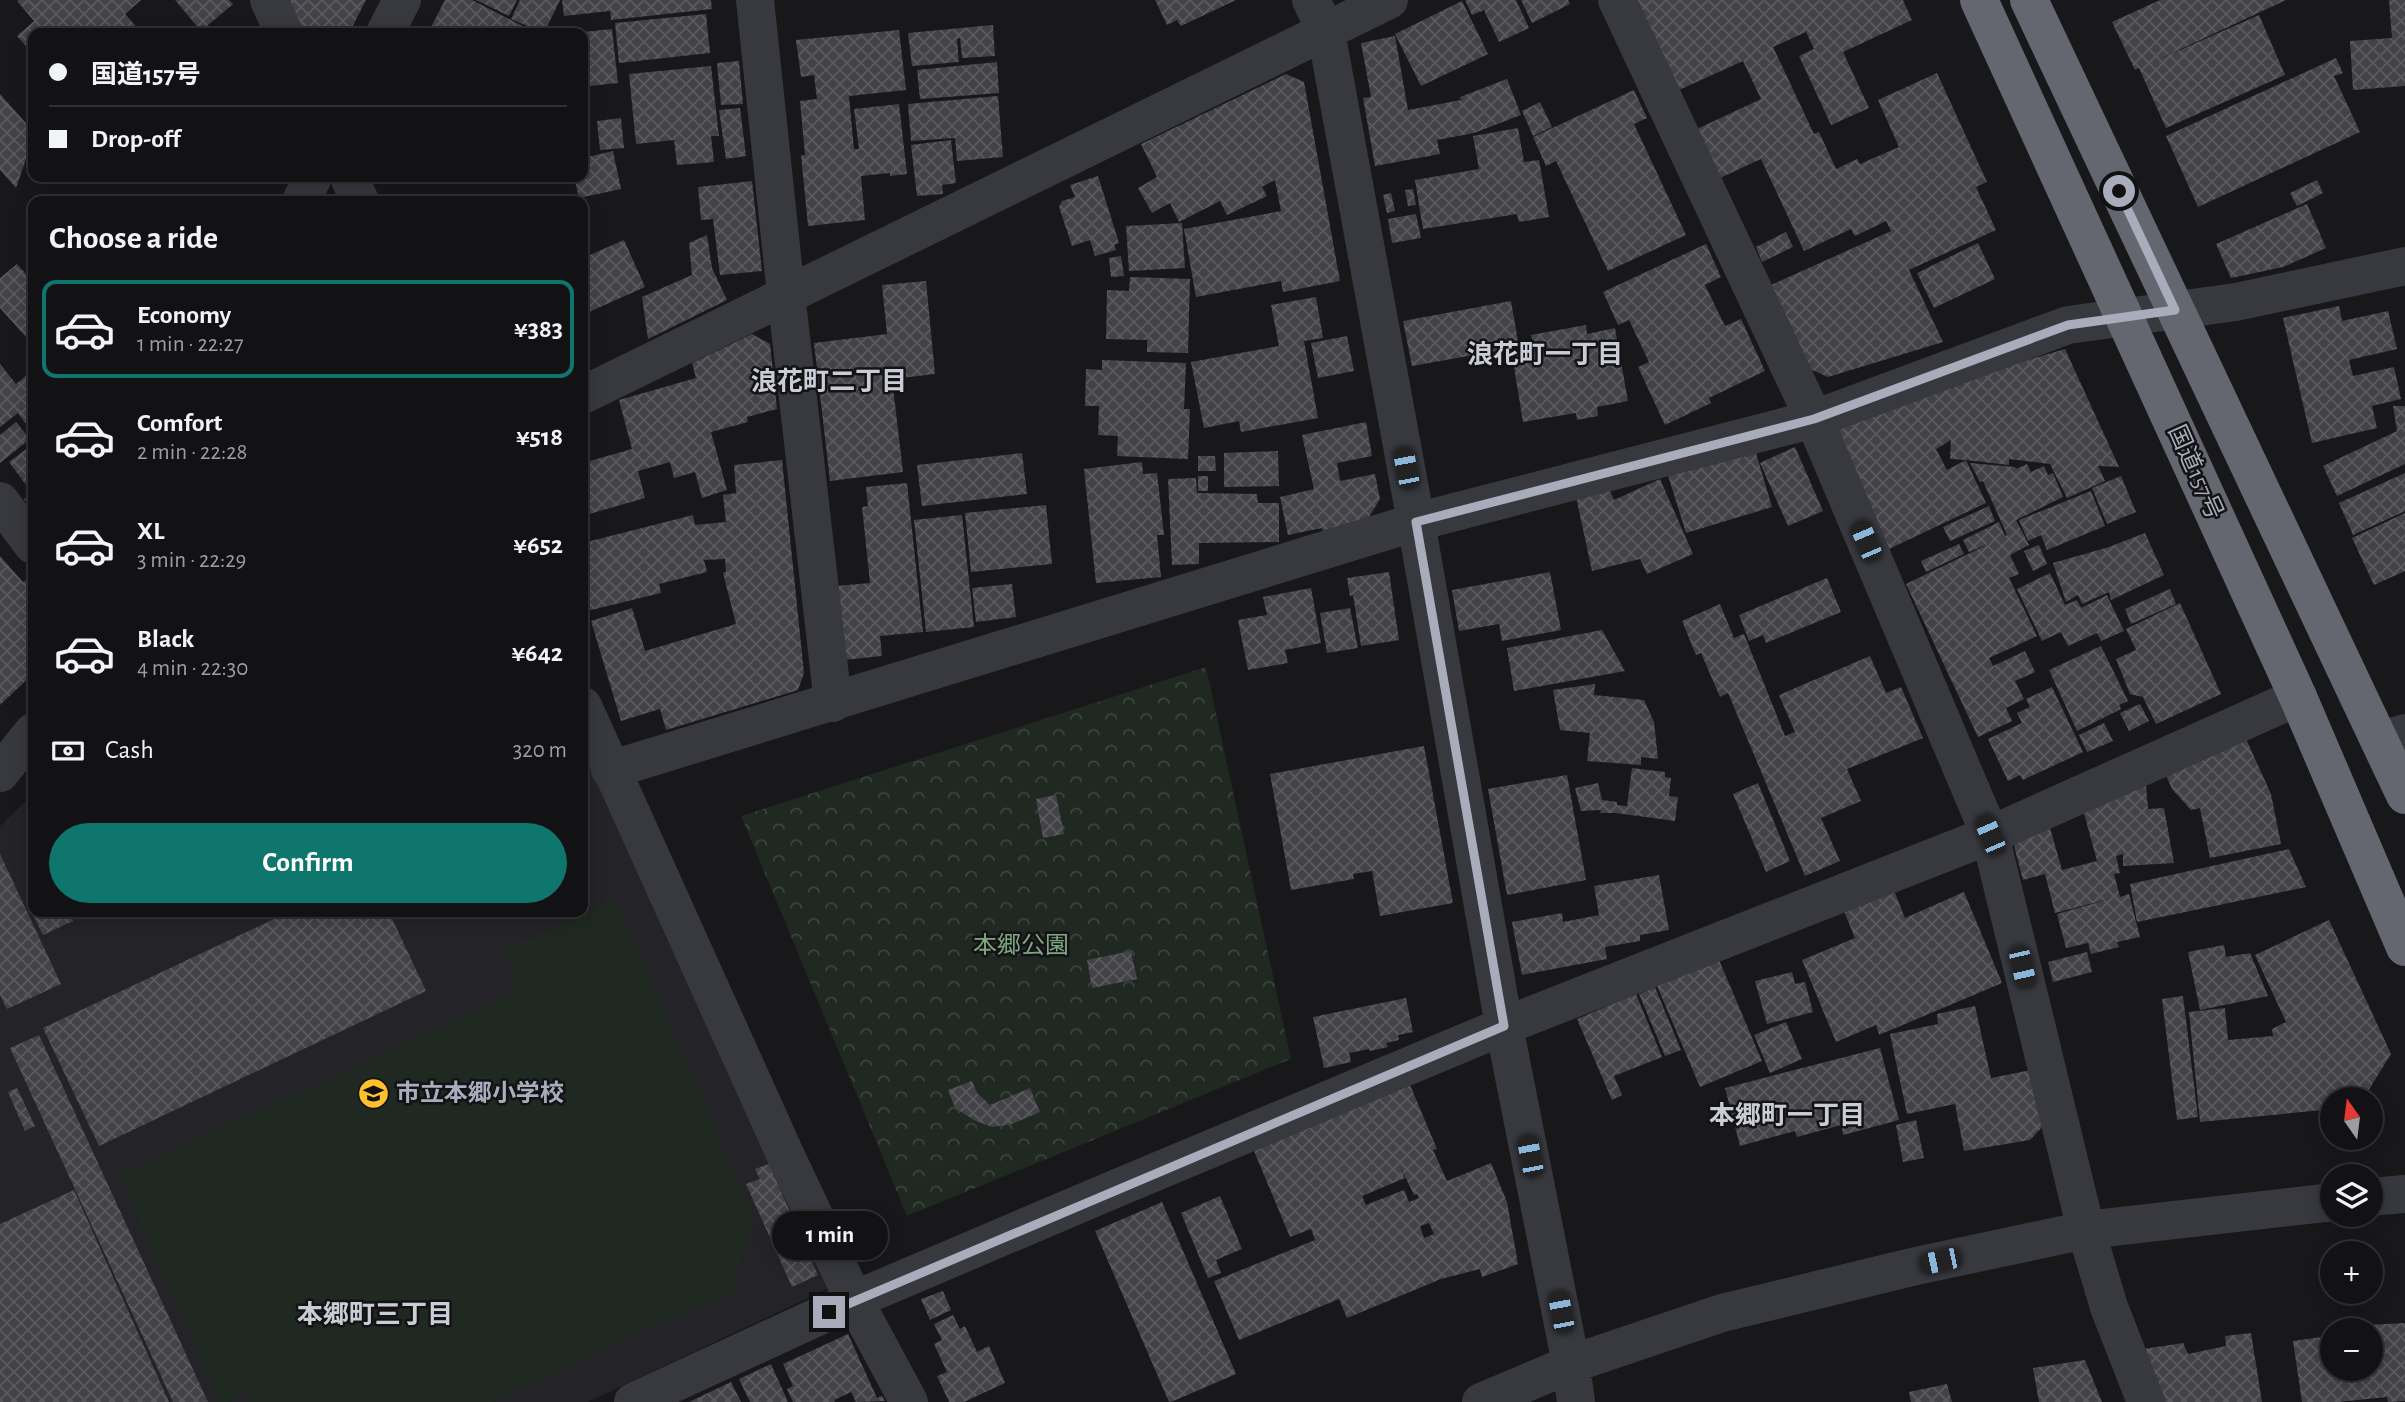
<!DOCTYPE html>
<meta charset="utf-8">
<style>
:root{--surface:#121114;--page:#1f1f22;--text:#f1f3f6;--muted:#9c9da0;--line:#313134;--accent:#0f766e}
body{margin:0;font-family:"Alegreya Sans","Noto Sans JP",sans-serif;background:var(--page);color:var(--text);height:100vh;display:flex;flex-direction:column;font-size:26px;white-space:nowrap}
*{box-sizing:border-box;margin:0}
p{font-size:23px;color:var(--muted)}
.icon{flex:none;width:38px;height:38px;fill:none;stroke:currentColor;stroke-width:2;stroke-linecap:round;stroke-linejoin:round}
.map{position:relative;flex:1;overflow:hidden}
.panel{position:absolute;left:28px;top:196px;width:560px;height:721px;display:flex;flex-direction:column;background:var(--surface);border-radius:14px;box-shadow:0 4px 18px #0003,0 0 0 2px var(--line)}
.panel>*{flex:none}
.banner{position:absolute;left:28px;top:28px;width:560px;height:154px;border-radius:14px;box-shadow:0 4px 18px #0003,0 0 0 2px var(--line);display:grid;align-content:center;height:154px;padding:0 21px;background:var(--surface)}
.needle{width:46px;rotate:346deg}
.buttons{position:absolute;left:2320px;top:1087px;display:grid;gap:14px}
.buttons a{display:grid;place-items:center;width:63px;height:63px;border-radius:50%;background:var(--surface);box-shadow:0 4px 18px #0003,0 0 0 2px var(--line);font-size:35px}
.end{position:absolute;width:32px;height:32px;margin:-16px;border:9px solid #a9adbb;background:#111;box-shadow:0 0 0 4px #111}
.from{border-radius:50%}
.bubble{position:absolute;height:49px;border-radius:24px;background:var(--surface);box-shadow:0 4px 18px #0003,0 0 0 2px var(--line);font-size:23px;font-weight:700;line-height:49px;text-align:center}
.car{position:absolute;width:21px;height:42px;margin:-21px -10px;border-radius:9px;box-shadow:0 0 5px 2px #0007;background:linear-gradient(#222 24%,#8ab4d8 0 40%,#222 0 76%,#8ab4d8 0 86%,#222 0)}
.banner b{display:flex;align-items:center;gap:24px;height:66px;font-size:26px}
.banner b+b{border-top:2px solid var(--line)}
.banner i{width:18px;height:18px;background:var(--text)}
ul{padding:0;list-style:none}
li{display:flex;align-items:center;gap:21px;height:98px;margin:0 14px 10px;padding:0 7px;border:4px solid transparent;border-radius:14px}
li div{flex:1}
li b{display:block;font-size:26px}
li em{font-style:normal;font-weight:700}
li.selected{border-color:var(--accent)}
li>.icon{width:63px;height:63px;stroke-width:1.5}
h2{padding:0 21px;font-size:32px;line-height:84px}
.pay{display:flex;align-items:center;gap:18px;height:77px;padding:0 21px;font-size:26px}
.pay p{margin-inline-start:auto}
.primary-button{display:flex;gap:14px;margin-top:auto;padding:14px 21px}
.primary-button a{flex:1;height:80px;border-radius:42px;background:var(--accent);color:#fff;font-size:28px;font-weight:700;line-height:80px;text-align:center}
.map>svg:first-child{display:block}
.built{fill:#242327}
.forest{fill:url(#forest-crowns)}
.pitch{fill:#1f2821}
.building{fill:url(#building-cross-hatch);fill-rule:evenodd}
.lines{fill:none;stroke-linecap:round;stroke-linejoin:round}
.minor{stroke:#38393f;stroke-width:38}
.highway{stroke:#646770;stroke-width:38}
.route{stroke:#a9adbb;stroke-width:9}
.labels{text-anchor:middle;stroke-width:5;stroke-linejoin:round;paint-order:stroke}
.street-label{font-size:24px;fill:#a9adbb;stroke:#131215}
.park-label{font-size:24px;fill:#7fa783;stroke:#131215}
.poi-label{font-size:24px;font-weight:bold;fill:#a9adbb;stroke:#131215;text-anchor:start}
.neighbourhood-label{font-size:26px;font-weight:bold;fill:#cacdd6;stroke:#131215}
</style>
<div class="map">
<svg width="2405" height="1402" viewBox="0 0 2405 1402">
<defs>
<pattern id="forest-crowns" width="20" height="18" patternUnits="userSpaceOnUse" patternTransform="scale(1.75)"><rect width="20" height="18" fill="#1f2821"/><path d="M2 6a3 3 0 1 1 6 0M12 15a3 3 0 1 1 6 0" fill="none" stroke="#3d443f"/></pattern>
<pattern id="building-cross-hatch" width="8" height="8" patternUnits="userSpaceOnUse" patternTransform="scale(1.75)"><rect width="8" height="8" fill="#424247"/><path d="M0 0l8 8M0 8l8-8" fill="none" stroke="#5a5b60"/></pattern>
</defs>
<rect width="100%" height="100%" fill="#18171a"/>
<path class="built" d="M583 733 829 1274 827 1289 588 1402H0V826L33 794V912H583Z"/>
<path class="forest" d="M1206 667 1291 1059 907 1216 741 816Z"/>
<path class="pitch" d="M615 897 754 1217 733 1291 492 1402H251L247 1394 227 1402H220L118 1175 503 998 515 981 503 951Z"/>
<path class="building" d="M19 0H141L125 14 142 33H33V54L17 36 34 21 17 1Z
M175 0H229L233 4 201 31Z
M288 0H366L349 33H303Z
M445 0H472L536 33H428Z
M476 0H517L509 16Z
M520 0H560L544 33 511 19Z
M562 0H711L712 9 611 20 610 11 564 16Z
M1155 0H1236L1181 26 1177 20 1167 25Z
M1465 0H1516L1529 28 1499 42 1484 10 1472 15Z
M1521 0H1568L1570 4 1532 23Z
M1637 0H1903L1912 20 1843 52 1869 108 1831 125 1799 56 1814 49 1806 32 1773 47 1814 134 1819 132 1836 169 1857 159 1860 164 1899 147 1878 100 1937 73 1987 182 1976 187 1996 230 1909 270 1943 342 1828 377 1810 369 1771 285 1891 231 1886 221 1855 236 1851 229 1804 251 1761 159 1720 178 1697 129 1761 99 1743 61 1679 90Z
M2160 0H2286L2153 62 2259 15 2285 75 2166 128 2139 68 2135 70 2112 22Z
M2389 0H2405V86L2353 90 2350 41 2392 38Z
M1462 1 1488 54 1421 86 1395 34Z
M706 14 710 53 619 63 615 23Z
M993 25 995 56 962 58 960 38 957 39 959 62 912 66 908 33Z
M612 29 618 83 590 86 589 81 583 82V32Z
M899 30 906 90 849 96 854 149H859L854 109 899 104 907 174 890 176V173L861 176 865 220 808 226 801 155H805L800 101 817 99 814 75 801 77 796 40Z
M1395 36 1408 110 1461 100 1460 97 1507 79 1521 115 1474 133 1437 140 1440 154 1375 166 1363 98 1371 97 1361 43Z
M2336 58 2343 73 2334 76 2360 132 2198 207 2166 136Z
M739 61 743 104 721 105 717 63Z
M997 62 999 93 920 99 917 70Z
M711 66 719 136H711L714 162 677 165 674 140 636 144 629 74Z
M1286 74 1304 82 1340 281 1283 292 1281 281 1196 297 1184 229 1281 211 1275 180 1262 187 1267 196 1227 215 1220 201 1179 222 1170 203 1152 213 1138 188 1157 177 1141 144Z
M1634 90 1647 118 1634 124 1686 235 1608 271 1556 161 1546 166 1533 137Z
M0 94 33 131V139L16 188 0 170Z
M998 96 1003 157 957 161 955 138 911 141 908 104Z
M1540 102 1552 127 1533 136 1522 111Z
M740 108 746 156 726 159 719 110Z
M621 118 624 148 600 150 597 121Z
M1518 128 1524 162 1539 160 1549 217 1519 222 1517 214 1423 229 1415 180 1479 169 1473 136Z
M951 140 956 183 942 185 943 194 917 196 911 145Z
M613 151 621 189 579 198 574 177H583V158Z
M1098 176 1119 243 1114 245 1116 250 1095 256 1090 240 1072 246 1059 207 1062 201 1075 197 1070 185Z
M2317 180 2323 193 2297 206 2290 193Z
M752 181 762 271 720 275 713 219 701 220 698 187Z
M1413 189 1416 205 1408 206 1405 190Z
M1391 193 1395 211 1387 213 1383 195Z
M2307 204 2326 248 2283 267 2231 278 2216 244Z
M1416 214 1421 238 1392 243 1388 219Z
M1182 223 1185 268 1129 271 1126 226Z
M1786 232 1793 247 1762 262 1756 247Z
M707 235 712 268 727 300 648 339 642 297 692 275 689 243Z
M624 240 645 287 589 312 583 299V258Z
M1978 243 1995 279 1934 308 1917 273Z
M1706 244 1721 277 1705 285 1725 326 1741 319 1765 371 1709 398 1711 403 1665 425 1638 367 1649 362 1629 320 1618 325 1603 292Z
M1121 256 1124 276 1111 277 1109 258Z
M17 264 33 282V345L0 308V278Z
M1130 277 1190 279 1188 353 1147 352V340L1106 339 1107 290 1129 291Z
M926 281 935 374 892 379 903 472 830 481 814 343 887 334 882 285Z
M1316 297 1323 338 1304 341 1318 418 1241 432 1239 421 1204 428 1191 362 1279 346 1271 305Z
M1511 301 1519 347 1412 366 1403 321Z
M2339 306 2342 321 2388 311 2397 349 2349 360 2353 376 2394 367 2401 399 2372 406 2377 428 2312 443 2283 318Z
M1586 325 1587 334 1615 328 1628 401 1597 407 1598 416 1577 420 1576 413 1523 422 1512 355 1534 351 1531 335Z
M752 334 770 344 777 409 747 417 748 422 711 432 727 490 702 498 695 472 674 478 670 462 638 471 645 498 586 515 583 504V463L632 449 619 400 696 378 692 363Z
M1347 336 1354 371 1318 378 1311 343Z
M2065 349 2119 467 2098 466 2105 481 2067 498 2050 464 2009 459V465L1966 460 1986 503 1889 549 1835 434 1843 415ZM1951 440 1950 459 1966 460 1947 470 1936 449Z
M1102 360 1186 363 1184 409H1190L1188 459 1117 456 1118 436 1098 435 1099 406H1085L1086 369 1102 370Z
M0 364 16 384 33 370V417L25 423 18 413 0 427Z
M2393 406H2405V464L2337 496 2323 466 2397 431Z
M16 422 30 439 0 463V435Z
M1366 422 1372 456 1337 463 1340 481 1375 474 1380 499 1369 517 1323 531 1322 528 1288 535 1280 497 1314 489 1302 435Z
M1753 443 1772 507 1686 533 1666 469Z
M33 444V511L24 499 32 493 9 462Z
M1795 447 1823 511 1788 526 1760 463Z
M1278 451 1279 486 1224 487V453Z
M1022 453 1027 494 922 506 917 465Z
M1198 456H1215L1216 471H1198Z
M782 460 804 673 798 690 666 730 660 709 621 721 591 621 632 608 645 651 736 624 723 573 726 572 725 559 704 560 707 572 659 584 661 593 583 612V543L693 515 695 525 726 522 723 495 736 493 734 465Z
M1142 462 1143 474 1157 473 1164 535H1157L1161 577 1096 583 1084 469Z
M1970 463 2015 467 2016 469 2027 464 2031 472 2044 466 2048 475 2053 473 2063 497 2016 520 2029 545 2010 555 2019 574 2009 578 2037 636 1989 658 1993 666 2025 651 2035 672 2015 681 2024 699 2006 708 2012 721 1978 737 1906 584 1993 542 1969 552 1963 540 1999 522 2005 536 2007 535 1983 481 1980 482Z
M2405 473V511L2353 535 2339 503Z
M1198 476H1208V491H1198Z
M2121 476 2136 512 2107 524 2092 488Z
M1196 478 1197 493 1257 494 1258 503H1279V542L1199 543V564L1172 565 1168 479Z
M1660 479 1693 554 1647 574 1640 559 1592 571 1576 497 1608 486 1614 500Z
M907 483 923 632 880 636 882 656 844 660 836 586 870 583 862 507 868 506 866 487Z
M2091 491 2105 526 2047 550 2041 535 2028 541 2019 520Z
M1046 505 1052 564 971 572 965 513Z
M1989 506 1995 521 1950 541 1943 527Z
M2405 513V571L2374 585 2352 538Z
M962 515 974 627 926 632 914 520Z
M2145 533 2164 575 2111 600 2109 592 2082 604 2078 595 2066 602 2053 563 2109 547Z
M1959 544 1964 554 1926 572 1921 561Z
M2039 545 2047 564 2033 571 2024 551Z
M0 556 23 582 26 580 33 590V674L0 705Z
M1389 572 1399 640 1361 646 1353 595 1350 596 1347 578Z
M1550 572 1561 630 1502 641 1499 624 1459 631 1452 590Z
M2050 573 2065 605 2077 600 2081 608 2107 595 2124 631 2101 641 2097 633 2068 646 2061 632 2042 641 2017 589Z
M1827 578 1841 612 1766 643 1763 635 1749 641 1739 615Z
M1012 584 1016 617 976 622 972 588Z
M1311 588 1321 643 1285 650 1288 663 1248 670 1238 620 1267 615 1263 597Z
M2170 589 2176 604 2131 624 2125 609Z
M2180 603 2221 694 2156 724 2143 697 2130 694 2116 659 2136 650 2126 629Z
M1720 604 1734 638 1744 634 1785 736 1795 732 1779 695 1870 656 1886 693 1901 687 1923 738 1847 769 1861 801 1821 818 1840 861 1805 876 1728 693 1720 697 1701 653 1696 655 1682 621Z
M1350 608 1358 648 1327 653 1320 613Z
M1602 630 1625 671 1514 691 1507 648Z
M2101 646 2128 701 2119 705 2121 709 2077 731 2049 670Z
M1595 684 1594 695 1644 700 1654 722 1658 759 1641 757V765L1587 761 1590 733 1560 730 1553 690Z
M2052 687 2083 752 2023 780 2020 775 2008 781 1988 739 2022 723 2017 713 2030 707 2026 699Z
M2140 704 2149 721 2129 731 2120 713Z
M2104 723 2113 741 2087 752 2079 735Z
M2242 730 2271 794 2281 844 2210 858 2200 808 2191 810 2172 789 2162 766Z
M1424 746 1453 903 1380 916 1372 871 1353 874 1354 879 1291 890 1270 774Z
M1632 768 1665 772V777L1671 778 1669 796 1678 797 1675 821 1616 813H1600L1601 810 1581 811 1575 788 1598 783 1602 800 1617 802V805L1627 806Z
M2145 773 2148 809 2164 808 2174 863 2123 866V854L2116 856 2120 873 2114 874 2120 897 2129 894 2140 937 2117 942 2119 947 2091 954 2088 943 2066 948 2057 914 2116 897 2055 913 2045 874 2023 880 2014 846 2023 828 2047 817 2062 870 2097 861 2081 802Z
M1567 775 1586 880 1507 895 1488 789Z
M1758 783 1790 861 1766 872 1733 794Z
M1056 795 1064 834 1043 838 1036 799Z
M2289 849 2306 887 2137 922 2130 884Z
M0 854 61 984 7 1009 0 995Z
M1659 875 1669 930 1640 935V941L1605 947 1607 959 1522 975 1512 922 1562 913 1563 922 1599 915 1594 886Z
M1891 883 1905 918 1964 892 2002 983 1879 1035 1876 1025 1836 1042 1802 960 1855 938 1841 904Z
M45 912H69L73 921 43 935 34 917Z
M289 912H389L426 991 99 1146 43 1028Z
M2329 920 2391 1054 2363 1099H2333V1109L2200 1122 2189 1012 2225 1008 2228 1040 2273 1036 2272 1029 2286 1022 2255 955Z
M2224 945 2226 957 2250 953 2268 996 2200 1010 2188 952Z
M1131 951 1137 979 1092 988 1087 960Z
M2087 952 2092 972 2053 982 2048 962Z
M1719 960 1762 1061 1700 1087 1657 986Z
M1792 972 1795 984 1805 982 1813 1012 1767 1024 1755 981Z
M1655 987 1681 1050 1665 1056 1639 994Z
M1636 994 1662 1057 1614 1076 1622 1095 1612 1100 1577 1019Z
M2183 996 2198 1117 2177 1120 2162 999Z
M1406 998 1413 1032 1398 1035 1399 1040 1386 1043 1388 1047 1370 1051 1369 1049 1349 1053 1351 1062 1324 1068 1313 1017Z
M1975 1006 1991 1078 2031 1070 2045 1124 2030 1140 1964 1151 1955 1104 1907 1114 1890 1034 1938 1024 1937 1014Z
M1786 1022 1802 1059 1770 1073 1754 1035Z
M39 1035 208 1402H173L10 1048Z
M1880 1048 1899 1120 1843 1135 1841 1125 1797 1137 1795 1131 1740 1146 1725 1088Z
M972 1081 977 1093 990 1105 1030 1088 1040 1112 1012 1124 992 1127 974 1120 955 1108 948 1090Z
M1410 1085 1437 1149 1433 1150 1447 1181 1491 1163 1507 1202 1518 1264 1482 1277 1480 1269 1441 1279 1347 1318 1339 1299 1239 1340 1214 1281 1315 1240 1311 1229 1290 1237 1254 1151ZM1399 1164 1414 1195 1417 1194 1419 1198 1409 1202 1404 1190 1366 1205 1362 1196 1405 1178ZM1429 1223 1434 1234 1424 1238 1420 1226Z
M17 1088 35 1126 25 1131 8 1092Z
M1916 1120 1924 1158 1903 1162 1896 1125Z
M769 1164 818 1275 792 1287 746 1184 760 1179 755 1169Z
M74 1190 169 1402H0V1224Z
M1220 1196 1242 1249 1216 1260 1221 1273 1208 1278 1181 1213Z
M1162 1202 1236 1374 1171 1402H1169L1095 1231Z
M943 1291 951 1310 930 1320 921 1299Z
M953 1315 960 1329 965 1326 977 1352 989 1346 1005 1383 964 1402H949L937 1376 947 1372 934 1344 942 1340 934 1324Z
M2405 1323V1401L2388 1402 2387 1397 2338 1402H2302L2293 1341 2328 1336 2327 1327ZM2333 1330H2371V1368H2333Z
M2251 1333 2262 1402H2165L2143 1349 2183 1343 2188 1354 2226 1346 2225 1336Z
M848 1334 877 1398 882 1396 885 1401 856 1402 851 1392 834 1400 835 1402H793L787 1389 793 1386 783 1364Z
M2085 1360 2102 1402H2039L2033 1368Z
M771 1364 788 1402H750L739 1379Z
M731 1382 741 1402H689Z
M1947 1384 1952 1402H1911L1909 1392Z"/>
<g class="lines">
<path class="minor" d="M269 0 284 33
M755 0 786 294 833 703
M1311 0 1326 32 1416 522 1504 1026 1571 1364 1576 1402
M1617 0 1814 419 1990 835 2086 1230 2109 1307 2146 1402
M385 33 402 0
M349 177 360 201
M301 201 313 177
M583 395 1389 0
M0 501 33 545
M583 706 785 1154 854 1300 909 1402
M2380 740 2405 733
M610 770 1416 522 1814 419 2068 325 2236 302 2405 266
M0 773 33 732
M2371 1197 2405 1194
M633 1402 854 1300 1110 1191 1504 1026 1990 835 2298 697
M1481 1402 1571 1364 1722 1313 1916 1266 2086 1230 2333 1202"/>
<path class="highway" d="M1979 0 2298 697 2405 947
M2029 0 2405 795"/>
</g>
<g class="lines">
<path class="route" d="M829 1312 1504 1026 1416 522 1814 419 2068 325 2175 310 2119 191"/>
</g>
<defs>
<symbol id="school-disc" viewBox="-11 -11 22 22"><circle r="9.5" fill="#fec12b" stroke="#131215"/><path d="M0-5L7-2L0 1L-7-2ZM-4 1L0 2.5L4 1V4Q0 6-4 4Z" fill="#111"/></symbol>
</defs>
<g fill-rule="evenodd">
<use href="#school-disc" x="356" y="1076" width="35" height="35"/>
</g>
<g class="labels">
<g class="street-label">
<text transform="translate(2196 472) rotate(66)" y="8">国道157号</text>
</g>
<g class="park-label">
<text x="1021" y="953">本郷公園</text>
</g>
<g class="poi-label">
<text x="396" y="1101">市立本郷小学校</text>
</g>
<g class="neighbourhood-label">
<text x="1545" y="363">浪花町一丁目</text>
<text x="829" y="390">浪花町二丁目</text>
<text x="1787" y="1124">本郷町一丁目</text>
<text x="375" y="1323">本郷町三丁目</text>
</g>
</g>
</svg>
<div class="buttons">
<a><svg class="needle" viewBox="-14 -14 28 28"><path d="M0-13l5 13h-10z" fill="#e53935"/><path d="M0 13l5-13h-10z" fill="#9c9da0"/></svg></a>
<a><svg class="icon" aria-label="layers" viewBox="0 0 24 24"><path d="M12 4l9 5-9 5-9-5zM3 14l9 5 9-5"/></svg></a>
<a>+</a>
<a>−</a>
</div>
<i class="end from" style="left:2119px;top:191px"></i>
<i class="end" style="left:829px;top:1312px"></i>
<div class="bubble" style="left:772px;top:1211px;width:116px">1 min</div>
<i class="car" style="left:1406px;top:468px;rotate:349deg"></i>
<i class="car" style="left:1866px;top:541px;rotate:337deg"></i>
<i class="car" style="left:1990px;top:835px;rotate:337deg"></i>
<i class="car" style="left:2022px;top:967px;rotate:167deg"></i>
<i class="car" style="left:1530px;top:1156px;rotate:349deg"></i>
<i class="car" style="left:1940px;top:1261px;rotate:258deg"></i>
<i class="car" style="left:1561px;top:1312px;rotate:349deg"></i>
<div class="banner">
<b><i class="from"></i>国道157号</b>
<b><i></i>Drop-off</b>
</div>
<section class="panel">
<h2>Choose a ride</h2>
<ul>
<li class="selected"><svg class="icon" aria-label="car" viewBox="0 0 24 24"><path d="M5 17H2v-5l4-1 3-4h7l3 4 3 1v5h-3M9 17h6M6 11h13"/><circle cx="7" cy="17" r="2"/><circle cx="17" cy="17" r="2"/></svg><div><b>Economy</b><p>1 min · 22:27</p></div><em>¥383</em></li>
<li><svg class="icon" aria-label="car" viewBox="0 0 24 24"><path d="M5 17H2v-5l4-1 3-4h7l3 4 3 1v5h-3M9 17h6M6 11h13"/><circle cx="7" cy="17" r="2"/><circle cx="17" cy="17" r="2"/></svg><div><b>Comfort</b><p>2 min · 22:28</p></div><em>¥518</em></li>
<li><svg class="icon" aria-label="car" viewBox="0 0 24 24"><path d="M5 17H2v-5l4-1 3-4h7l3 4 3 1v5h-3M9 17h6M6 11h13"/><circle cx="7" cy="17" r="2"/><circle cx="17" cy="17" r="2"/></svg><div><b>XL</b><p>3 min · 22:29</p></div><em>¥652</em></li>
<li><svg class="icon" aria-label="car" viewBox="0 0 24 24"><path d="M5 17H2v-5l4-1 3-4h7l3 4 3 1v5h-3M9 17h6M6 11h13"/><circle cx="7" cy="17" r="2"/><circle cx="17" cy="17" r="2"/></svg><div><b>Black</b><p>4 min · 22:30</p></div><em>¥642</em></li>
</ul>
<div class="pay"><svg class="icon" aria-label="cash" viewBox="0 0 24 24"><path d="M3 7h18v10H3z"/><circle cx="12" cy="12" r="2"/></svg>Cash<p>320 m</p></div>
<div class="primary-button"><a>Confirm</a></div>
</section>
</div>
